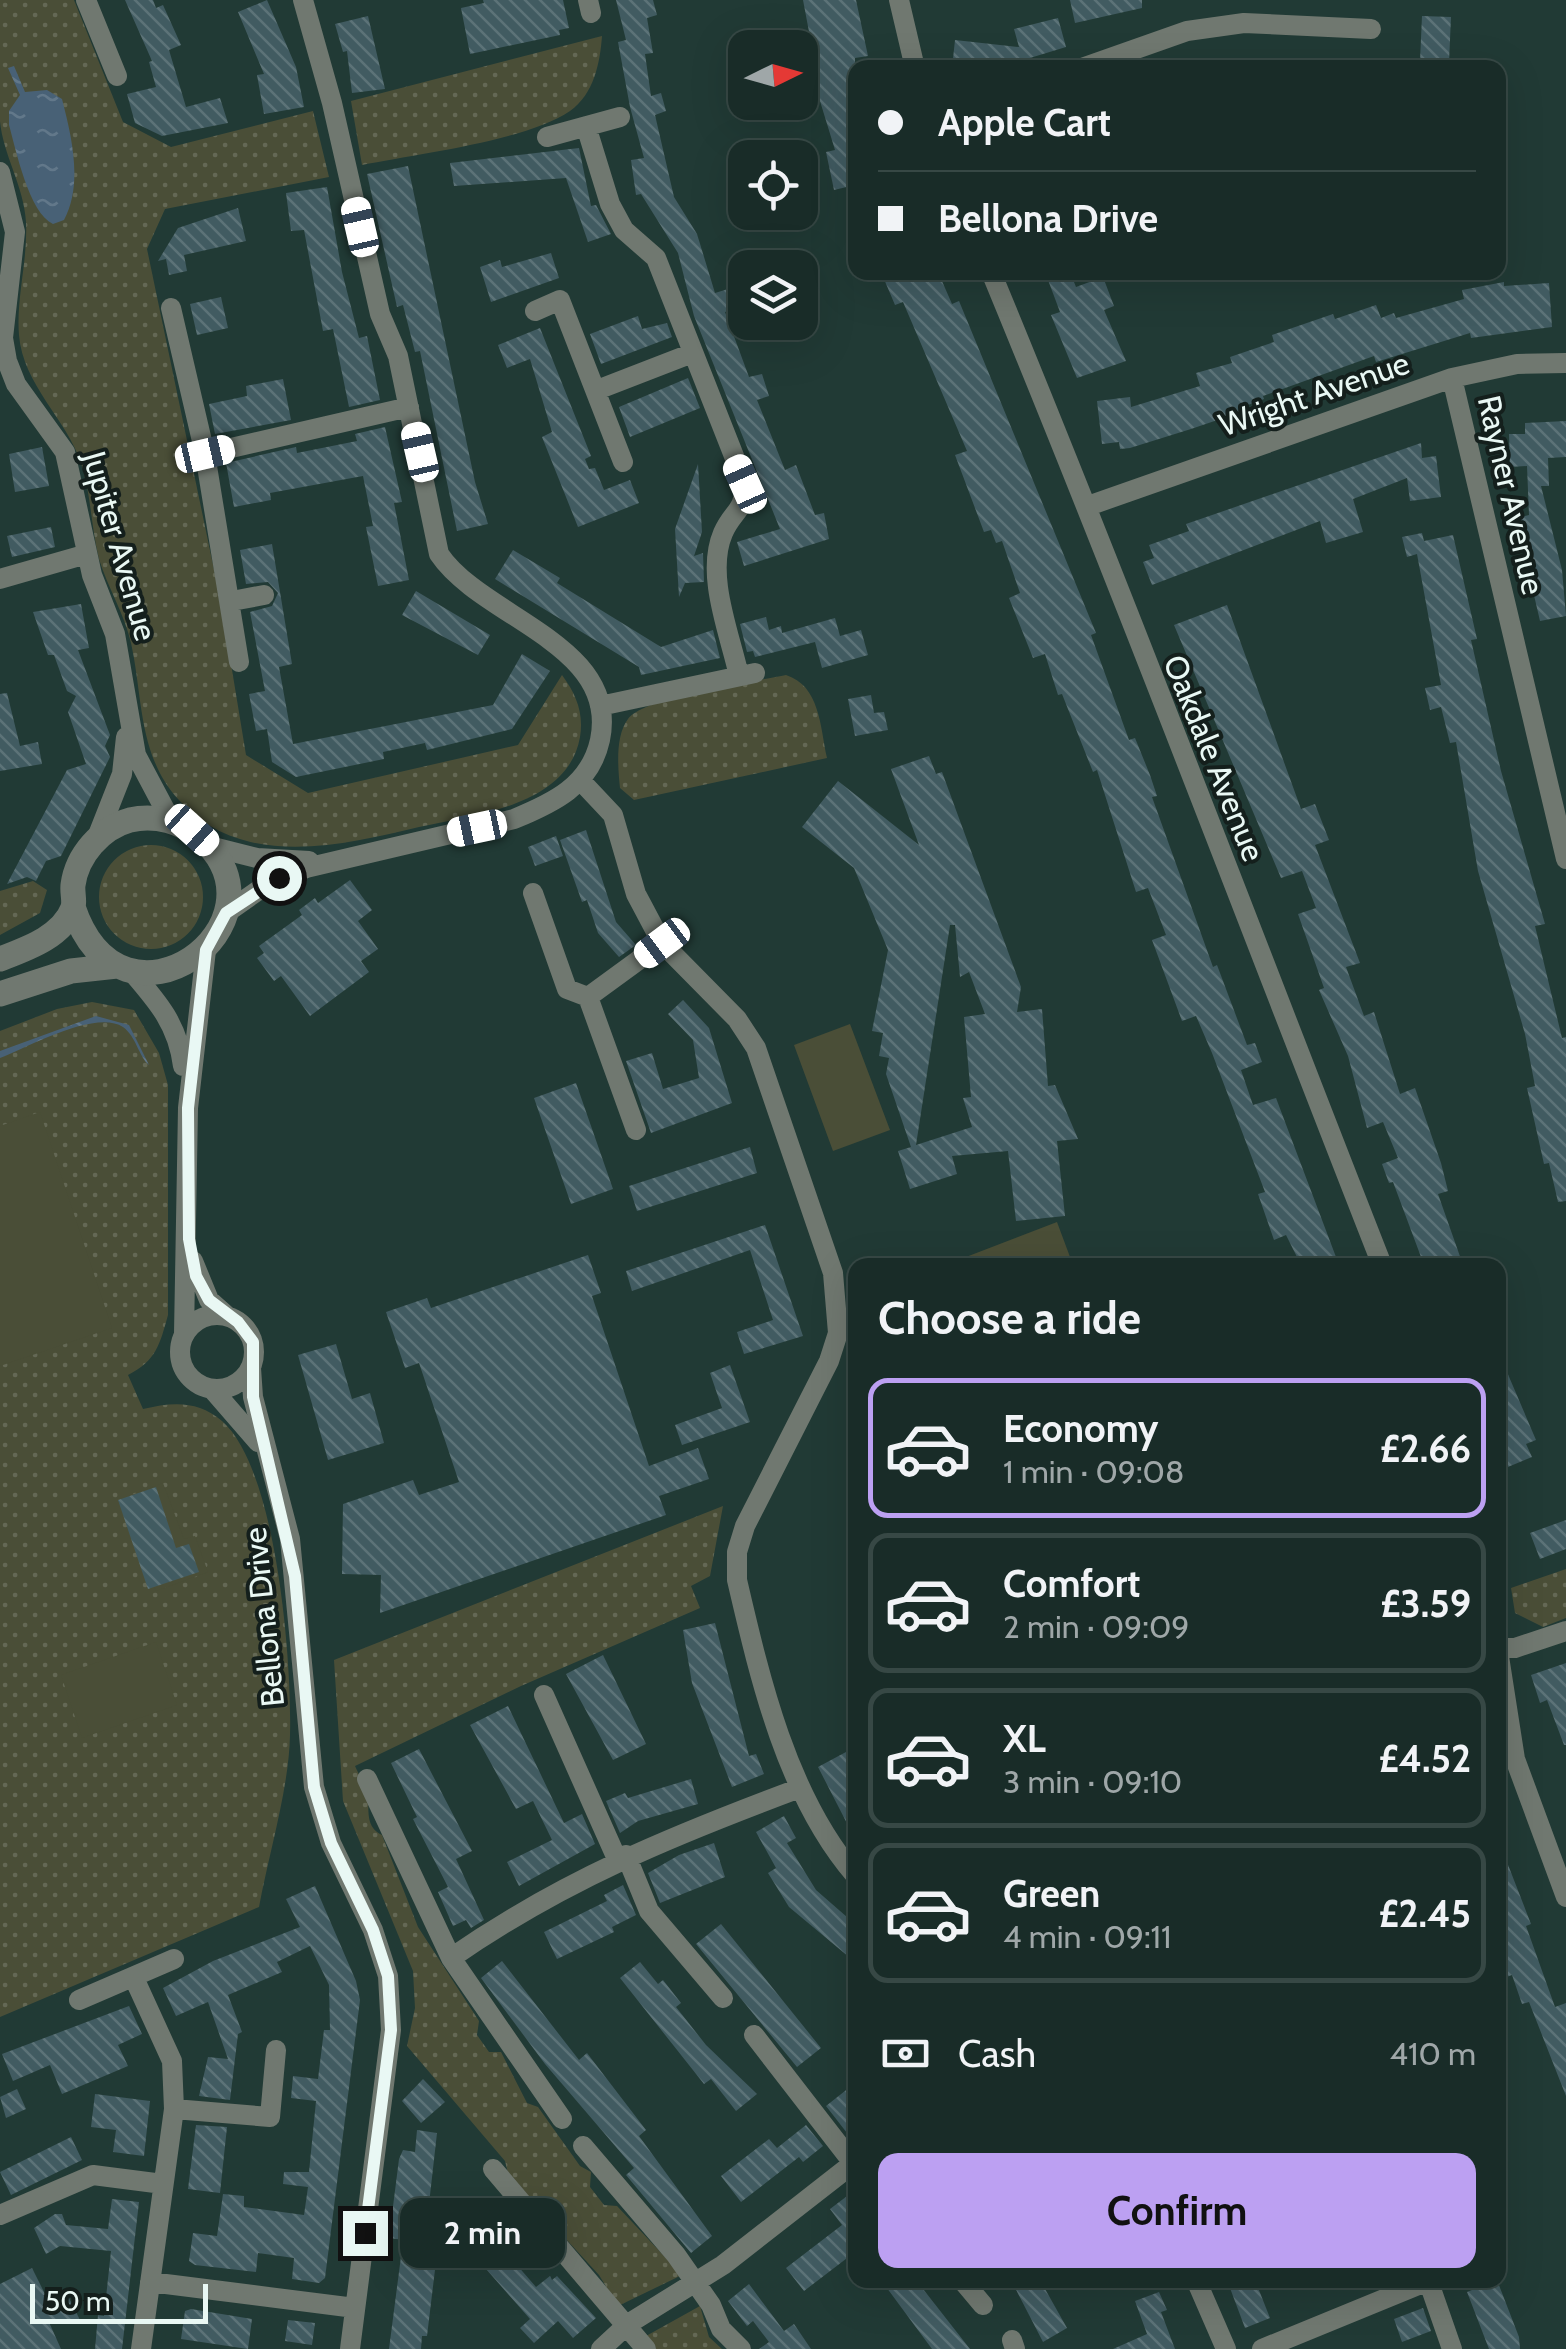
<!DOCTYPE html>
<meta charset="utf-8">
<style>
:root{--surface:#192c28;--page:#263834;--text:#f1f3f6;--muted:#9fa7a8;--line:#374845;--accent:#bca0f2}
body{margin:0;font-family:Cabin,sans-serif;background:var(--page);color:var(--text);height:100vh;display:flex;flex-direction:column;font-size:38px;white-space:nowrap}
*{box-sizing:border-box;margin:0}
p{font-size:32px;color:var(--muted)}
.icon{flex:none;width:55px;height:55px;fill:none;stroke:currentColor;stroke-width:2;stroke-linecap:round;stroke-linejoin:round}
.map{position:relative;flex:1;overflow:hidden}
.details{position:absolute;left:848px;top:1258px;width:658px;height:1030px;display:flex;flex-direction:column;background:var(--surface);border-radius:20px;box-shadow:0 10px 40px #0002,0 0 0 2px var(--line)}
.details>*{flex:none}
.banner{position:absolute;left:848px;top:60px;width:658px;height:220px;border-radius:20px;box-shadow:0 10px 40px #0002,0 0 0 2px var(--line);display:grid;align-content:center;height:220px;padding:0 30px;background:var(--surface)}
.needle{width:65px;rotate:85deg}
.tools{position:absolute;left:728px;top:30px;display:grid;gap:20px}
.tools a{display:grid;place-items:center;width:90px;height:90px;border-radius:20px;background:var(--surface);box-shadow:0 10px 40px #0002,0 0 0 2px var(--line);font-size:50px}
.scale{position:absolute;left:30px;bottom:25px;width:178px;box-sizing:border-box;padding-left:10px;border:5px solid #e9f8f4;border-top:0;font-size:28px;line-height:35px;white-space:nowrap;color:#e9f8f4;-webkit-text-stroke:8px #141f1c;paint-order:stroke}
.end{position:absolute;width:45px;height:45px;margin:-22px;border:12px solid #e9f8f4;background:#111;box-shadow:0 0 0 5px #111}
.from{border-radius:50%}
.bubble{position:absolute;height:70px;border-radius:20px;background:var(--surface);box-shadow:0 10px 40px #0002,0 0 0 2px var(--line);font-size:32px;font-weight:700;line-height:70px;text-align:center}
.car{position:absolute;width:30px;height:60px;margin:-30px -15px;border-radius:12px;box-shadow:0 0 8px 2px #0007;background:linear-gradient(#fff 24%,#345 0 40%,#fff 0 76%,#345 0 86%,#fff 0)}
.banner b{display:flex;align-items:center;gap:35px;height:95px;font-size:38px}
.banner b+b{border-top:2px solid var(--line)}
.banner i{width:25px;height:25px;background:var(--text)}
ul{padding:0;list-style:none}
li{display:flex;align-items:center;gap:30px;height:140px;margin:0 20px 15px;padding:0 10px;border:5px solid var(--line);border-radius:20px}
li div{flex:1}
li b{display:block;font-size:38px}
li em{font-style:normal;font-weight:700}
li.active{border-color:var(--accent)}
li>.icon{width:90px;height:90px;stroke-width:1.5}
h2{padding:0 30px;font-size:45px;line-height:120px}
.pay{display:flex;align-items:center;gap:25px;height:110px;padding:0 30px;font-size:38px}
.pay p{margin-inline-start:auto}
.action{display:flex;gap:20px;margin-top:auto;padding:20px 30px}
.action a{flex:1;height:115px;border-radius:20px;background:var(--accent);color:#111;font-size:40px;font-weight:700;line-height:115px;text-align:center}
.map>svg:first-child{display:block}
.grass{fill:url(#grass-dots)}
.pitch{fill:#4a4e37}
.water{fill:url(#water-ripples)}
.building{fill:url(#building-back-hatch);fill-rule:evenodd}
.lines{fill:none;stroke-linecap:round;stroke-linejoin:round}
.minor{stroke:#707870;stroke-width:20}
.tertiary{stroke:#707870;stroke-width:25}
.route{stroke:#e9f8f4;stroke-width:12}
.labels{text-anchor:middle;stroke-width:8;stroke-linejoin:round;paint-order:stroke}
.street-label{font-size:32px;fill:#e9f8f4;stroke:#141f1c}
</style>
<div class="map">
<svg width="1566" height="2349" viewBox="0 0 1566 2349">
<defs>
<pattern id="grass-dots" width="8" height="8" patternUnits="userSpaceOnUse" patternTransform="scale(2.5)"><rect width="8" height="8" fill="#4a4e37"/><path d="M2 2h.1M6 6h.1" fill="none" stroke="#646855" stroke-width="1.8" stroke-linecap="round"/></pattern>
<pattern id="water-ripples" width="26" height="14" patternUnits="userSpaceOnUse" patternTransform="scale(2.5)"><rect width="26" height="14" fill="#486176"/><path d="M2 4q2-2 4 0t4 0M15 11q2-2 4 0t4 0" fill="none" stroke="#62788a"/></pattern>
<pattern id="building-back-hatch" width="6" height="6" patternUnits="userSpaceOnUse" patternTransform="scale(2.5)"><rect width="6" height="6" fill="#415b61"/><path d="M-1 5l2 2M0 0l6 6M5-1l2 2" fill="none" stroke="#5c7378"/></pattern>
</defs>
<rect width="100%" height="100%" fill="#213a35"/>
<path class="grass" d="M0 0H74L123 122 171 147 313 111 329 177 165 209 147 249 221 603 246 755 308 793 518 745 562 675C576 694 584 713 580 737 568 806 474 815 419 827 340 846 241 870 178 799 138 755 143 697 131 643 124 613 108 588 99 559 91 527 91 493 81 463 66 418 23 385 19 335 16 298 28 260 26 222 24 186 3 155 0 121 0 81 0 40 0 0Z
M602 36C600 63 594 94 570 111 526 141 417 154 362 165L351 101Z
M786 675C820 686 820 726 827 758L634 800 620 788C618 768 615 736 628 719 645 696 755 682 786 675Z
M99 897a52 52 0 1 1 104 0a52 52 0 1 1-104 0Z
M33 881 47 890 40 913 0 935V891Z
M92 1002 134 1010 159 1053 168 1085V1315C160 1344 156 1361 128 1375L143 1409C172 1402 198 1400 222 1421 277 1469 292 1662 290 1735 289 1788 269 1853 259 1907L0 2017V1031L57 1009Z
M723 1506 710 1576 691 1586 700 1608 521 1686 355 1766C359 1775 367 1788 368 1798 369 1813 366 1827 382 1835L418 1927 479 2021 477 2035 489 2052H501L527 2103 538 2107 580 2166 591 2172 590 2187 604 2205 617 2206 682 2275 618 2306 599 2275 509 2177 505 2161 407 2046 415 2008 413 1971 343 1801 334 1660Z
M1566 1569V1618L1543 1627 1515 1613 1511 1588Z
M700 2306 709 2337 722 2349H655L646 2336Z"/>
<path class="pitch" d="M850 1024 890 1130 833 1151 794 1045Z
M40 1112 112 1328 0 1366V1126Z
M1057 1222 1073 1265H954L953 1262Z
M163 1483 184 1539 195 1536 208 1572 156 1591 121 1499Z
M156 1642 177 1705 82 1738 61 1675Z"/>
<path class="water" d="M14 66 25 92 47 90 62 99C72 138 83 184 64 220L53 224C29 213 16 150 9 125V111L20 95 8 68Z
M96 1016 129 1025 149 1065C139 1057 136 1036 123 1027 96 1009 28 1047 0 1058V1051Z"/>
<path class="building" d="M125 0H153L156 8 163 5 181 45 169 50 186 107 220 98 228 123 162 136 135 123 127 94 156 87 149 62 152 61Z
M267 0 296 67 304 107 264 114 257 75 264 74 238 12Z
M483 0H563L569 28 559 30 560 35 470 54 461 8 484 3Z
M616 0H653L657 15 647 18 653 53 645 54 651 96 661 93 666 111 655 115 674 197 697 234 715 293 728 289 734 309 725 312 749 377 762 374 769 396 757 400 785 470 796 465 815 515 824 513 829 539 744 566 737 542 780 529 694 316 678 253 641 194 636 195 631 160 644 158 630 107 618 42 626 40Z
M803 0H856L868 56 855 58V185L834 190 826 152 835 150 812 75 817 74Z
M1070 0H1142V8L1075 23Z
M368 16 385 89 352 93 347 51 343 52 335 24Z
M1422 16 1451 17 1449 63 1420 61Z
M1058 18 1066 47 997 68H952L955 40 1019 47 1014 29Z
M579 148 591 206 596 205 611 234 588 242 566 178 454 186 450 163Z
M408 166 475 482 488 524 457 531 420 351 415 352 403 305 397 307 367 174Z
M327 187 342 272 359 338 367 336 380 400 349 407 333 329 323 331 304 230 291 231 286 193Z
M238 208 246 241 184 255 187 271 169 275 166 259 158 261 178 228Z
M551 253 559 278 491 302 480 267 500 260 502 267Z
M881 272H938L952 304 959 301 1096 633 1091 635 1129 740 1135 738 1150 775 1157 796 1152 797 1213 967 1217 965 1247 1045 1255 1043 1262 1062 1241 1070 1253 1105 1276 1098 1339 1265H1301L1286 1235 1274 1240 1258 1194 1265 1192 1212 1053 1196 1016 1182 1021 1152 940 1166 935 1148 888 1136 892 1097 770 1093 772 1062 694 1058 695 1045 654 1033 658 1009 598 1020 593 1002 541 996 543 991 530 984 532 955 455 967 451 903 302 895 305Z
M1045 272H1070L1076 287 1103 277 1114 306 1104 310 1126 361 1077 378 1051 315 1060 312Z
M1504 282V286L1549 283 1552 327 1471 338 1470 333 1376 362 1374 356 1263 396 1264 399 1240 408 1241 412 1191 429 1130 448 1120 449 1119 442 1102 444 1097 401 1130 397 1131 407 1200 386 1196 373 1232 363 1230 357 1274 342 1272 335 1333 314 1335 319 1376 305 1381 318 1394 313 1396 318 1464 299 1462 290Z
M221 297 228 328 197 335 190 304Z
M638 316 642 329 667 323 672 337 601 364 590 334Z
M540 328 591 456 585 459 589 469 595 468 604 490 630 480 639 503 578 527 542 437 552 432 530 359 507 368 498 345Z
M688 378 700 408 630 437 619 407Z
M283 379 291 420 215 434 209 404 247 396 246 386Z
M1566 421V457L1548 458 1549 486H1541L1562 570 1566 616 1540 621 1516 518 1529 515 1527 466 1510 467 1509 434H1525V423Z
M385 427 402 502 394 503 409 580 378 586 366 527 373 526 363 476 270 493 271 500 234 507 226 463 296 447 297 453 357 441 355 434Z
M1421 443 1422 458 1436 456 1441 497 1410 501 1407 478 1353 499 1363 532 1326 543 1320 521 1152 585 1143 562 1154 558 1149 545 1189 531 1186 524Z
M42 447 49 486 15 492 9 454Z
M698 464 702 532 694 556 703 553 704 582 685 583 679 597 675 529Z
M51 527 55 547 12 557 7 536Z
M1422 533 1424 541 1453 535 1477 639 1471 640 1501 771 1545 924 1535 926 1562 1038 1566 1037V1201L1558 1202 1549 1163 1544 1164 1527 1088 1535 1086 1525 1034 1478 871 1456 742 1450 743 1441 707 1430 710 1425 688 1441 685 1417 554 1407 557 1402 537Z
M272 544 292 664 279 667 293 744 493 705 522 654 550 671 512 729 427 750 425 743 383 752 384 759 296 777 272 762 267 729 256 731 249 694 265 691 250 612 272 606 278 593 268 582 246 584 240 550Z
M513 550 560 578 557 583 661 647 713 630 720 658 641 675 639 667 495 579Z
M416 591 490 635 478 655 402 615Z
M81 604 89 648 78 650 110 735 105 746 110 757 61 856 46 861 36 881 27 877 7 884 67 770 86 764 68 712 76 696 67 691 54 655H48L33 612Z
M1227 605 1301 809 1315 804 1329 840 1315 845 1360 963 1346 967 1364 1016 1374 1012 1400 1094 1415 1088 1441 1163 1448 1191 1438 1194 1463 1265H1424L1393 1182 1389 1183 1382 1164 1398 1158 1383 1122 1367 1128 1348 1056 1319 990 1324 988 1298 914 1316 908 1302 871 1281 878 1174 625Z
M766 617 769 630 781 626 782 633 835 618 840 636 861 630 868 655 822 668 815 642 755 657 753 651 747 652 740 624Z
M7 693 20 746 38 742 42 764 0 771V694Z
M871 695 874 713 884 712 888 730 855 736 848 699Z
M929 756 936 774 942 772 1021 987 1017 1012 1042 1009 1048 1086 1055 1085 1078 1139 1057 1141 1065 1216 1016 1221 1008 1151 952 1156 957 1174 910 1189 898 1151 911 1147 886 1074 889 1058 879 1056 883 1033 872 1031 888 950 854 868 802 827 838 781 919 845 891 769ZM950 925H955L960 977 969 972 985 1014 964 1017 971 1097 963 1098 972 1127 916 1145Z
M586 830 616 922 636 945 619 957 598 933 587 900 582 902 560 840Z
M556 836 563 856 535 866 528 847Z
M350 880 372 910 358 921 378 949 361 961 369 972 310 1016 281 976 274 981 257 958 264 953 259 946 302 915 299 910 315 898 318 903Z
M683 1000 709 1028 732 1103 651 1133 626 1061 652 1053 663 1089 699 1078 693 1040 668 1014Z
M576 1083 613 1189 571 1204 534 1098Z
M750 1147 757 1173 637 1211 629 1186Z
M765 1225 803 1336 744 1354 737 1332 773 1320 750 1250 632 1291 626 1271Z
M588 1255 601 1293 592 1296 649 1466 698 1448 709 1479 659 1496 666 1515 380 1613 381 1575 342 1574 343 1504 413 1480 419 1495 459 1482 419 1363 405 1368 386 1312 427 1298 431 1308Z
M336 1344 352 1399 370 1393 384 1443 328 1460 298 1355Z
M1498 1351 1536 1440 1526 1444 1532 1457 1503 1469 1498 1455Z
M730 1365 750 1422 682 1445 675 1425 722 1408 710 1373Z
M156 1487 176 1548 189 1544 199 1572 148 1589 118 1500Z
M1566 1520V1549L1540 1559 1530 1533Z
M715 1623 749 1756 756 1754 764 1774 732 1787 692 1683 683 1630Z
M603 1655 646 1744 613 1760 566 1674Z
M1566 1663V1745H1564L1547 1700 1540 1703 1531 1675Z
M508 1706 564 1823 582 1814 595 1844 519 1886 507 1862 552 1840 533 1801 516 1809 470 1725Z
M419 1749 472 1851 456 1859 484 1920 471 1928 466 1920 453 1926 438 1892 448 1887 413 1819 417 1817 391 1763Z
M846 1752 855 1771V1839L818 1767Z
M691 1779 698 1804 638 1821 620 1833 606 1801 625 1793 628 1798Z
M784 1816 796 1838 787 1843 816 1890 855 1924V1962L789 1907 768 1873 776 1868 756 1832Z
M1498 1839 1531 1924 1526 1926 1555 2007 1566 2003V2096L1529 2002 1522 2004 1512 1975 1498 1980Z
M714 1843 725 1877 660 1903 648 1873 679 1855Z
M623 1885 636 1915 612 1927 614 1932 557 1959 544 1932 607 1901 604 1895Z
M315 1886 356 1981 360 2000 325 2278 319 2283 292 2279 294 2258 258 2253 256 2272 195 2265 189 2261 193 2233 217 2236 223 2194 244 2196V2207L304 2215 308 2187 283 2184 284 2172H309L316 2101 291 2098 293 2076 318 2079 324 2030H330L329 1985 310 1946 277 1962 282 1972 228 1995 242 2032 238 2034 230 2100 199 2096 208 2057 228 2059 208 2002 176 2016 163 1988 213 1961 300 1927 286 1899Z
M721 1924 821 2048 797 2067 696 1944Z
M502 1961 579 2060 587 2053 646 2130 639 2136 712 2236 691 2253 626 2175 634 2168 545 2064 481 1978Z
M640 1962 658 1984 663 1980 681 2003 676 2007 706 2045 757 2094 736 2111 711 2079 704 2084 620 1978Z
M129 2006 142 2034 118 2045 128 2066 62 2094 50 2065 13 2081 2 2054Z
M423 2079 445 2102 421 2123 402 2101Z
M855 2083V2127L847 2133 826 2106Z
M17 2089 26 2109 6 2118 0 2097Z
M95 2094 150 2101 144 2156 113 2152 116 2130 91 2127Z
M196 2125 227 2127 220 2193 188 2189Z
M806 2125 823 2146 803 2162 799 2157 741 2202 721 2176 769 2139 777 2148Z
M417 2130 437 2133 429 2204H424L419 2242 389 2238 399 2159 403 2150 415 2152Z
M71 2137 82 2160 11 2195 0 2172Z
M855 2190V2252L804 2291 786 2268 842 2225 830 2209Z
M489 2198 513 2226 496 2241 536 2287 550 2276 552 2280 557 2276 596 2318 573 2338 558 2321 534 2343 520 2328 530 2319 479 2261 450 2257 480 2230 468 2216Z
M112 2199 139 2202 133 2254 122 2349H95L98 2315 104 2316 111 2251 60 2246 46 2254 34 2228 55 2214H62L66 2225 108 2229Z
M403 2241 438 2245 427 2336H422L421 2349H389Z
M32 2268 47 2298 65 2290 82 2324 48 2320 61 2349H0V2284Z
M881 2280H916L970 2349H932Z
M1011 2280H1040L1067 2328 1043 2342Z
M1227 2280H1255L1270 2318 1245 2328Z
M1497 2280 1519 2337 1520 2349H1489L1467 2292Z
M749 2284 784 2331 794 2324 811 2349H759L769 2342 753 2321 747 2326 728 2301Z
M1159 2292 1167 2310 1161 2312 1175 2349H1113L1147 2334 1135 2301Z
M1423 2308 1431 2331 1402 2342 1394 2319Z
M191 2309 252 2319 248 2349 181 2339 185 2311Z
M288 2320 315 2323 312 2345 285 2341Z"/>
<g class="lines">
<path class="minor" d="M86 0 117 76
M588 0 591 13
M899 0 915 68
M1082 68 1187 31 1244 23 1371 29
M586 126 610 204 624 230 656 258 745 484C744 513 733 510 723 533 705 575 730 634 739 676
M547 137 620 117
M0 172 15 232 3 338 7 361 16 384 65 452 92 575 115 634 136 755 171 821
M991 272C1127 601 1252 934 1382 1265
M171 308 205 454 239 662
M535 311 560 300 623 462
M1452 378 1566 859
M597 390 690 354
M205 454 409 407
M1088 506 1452 378 1517 364 1566 363
M0 579 87 554
M232 601 264 595
M600 706 755 673
M581 781 613 815 636 894 662 943 737 1019 756 1048 833 1273 838 1333 829 1361 745 1526 737 1552V1580C760 1679 787 1796 855 1875
M96 840 122 774 126 737
M209 846 257 858 309 861
M533 893 567 989 588 997 662 943
M226 913 263 887 306 868 514 819C553 803 590 786 600 740 620 644 482 618 439 554L398 356 380 314 332 103 303 0
M132 972C158 1002 178 1025 183 1066
M588 997 636 1130
M193 1261 209 1300 227 1316
M180 1352a37 37 0 1 1 74 0a37 37 0 1 1-74 0Z
M184 1334 188 1108 206 950
M251 1368 253 1397 290 1539 314 1787 331 1843 373 1930 388 1976 391 2030 350 2349
M212 1389 258 1442
M1498 1648H1515L1566 1631
M1498 1650 1515 1759 1566 1897
M544 1695 617 1859
M367 1779 451 1958 562 2119
M626 1855 649 1911 723 1998
M451 1958C563 1880 674 1835 800 1788
M134 1978 172 2061 174 2109 141 2349
M79 2000 174 1959
M754 2035 853 2163
M174 2109 270 2117 276 2050
M583 2146 676 2255 711 2305 721 2329 741 2349
M493 2169 646 2349
M0 2215 93 2175 163 2184
M962 2280 983 2305
M1196 2280 1226 2349
M1428 2280 1452 2349
M150 2282 355 2308
M1012 2340 1015 2349
M601 2349 628 2324 723 2265 855 2162
M1262 2349 1428 2281"/>
<path class="tertiary" d="M0 959C26 949 62 937 73 908 75 901 72 892 73 885 77 855 101 828 130 820 156 814 182 822 201 838 296 922 122 1053 73 907
M0 994 71 971 117 966"/>
</g>
<g class="lines">
<path class="route" d="M279 878 226 913 206 950 188 1108 189 1239 196 1276 209 1300 238 1322 253 1342V1397L295 1576 314 1787 331 1843 373 1930 388 1976 391 2030 365 2233"/>
</g>
<g class="labels">
<g class="street-label">
<text transform="translate(1314 394) rotate(-19)" y="11">Wright Avenue</text>
<text transform="translate(1511 495) rotate(77)" y="11">Rayner Avenue</text>
<text transform="translate(120 546) rotate(74)" y="11">Jupiter Avenue</text>
<text transform="translate(1214 758) rotate(68)" y="11">Oakdale Avenue</text>
<text transform="translate(264 1617) rotate(-96)" y="11">Bellona Drive</text>
</g>
</g>
</svg>
<div class="tools">
<a><svg class="needle" viewBox="-14 -14 28 28"><path d="M0-13l5 13h-10z" fill="#e53935"/><path d="M0 13l5-13h-10z" fill="#9fa7a8"/></svg></a>
<a><svg class="icon" aria-label="locate" viewBox="0 0 24 24"><circle cx="12" cy="12" r="6"/><path d="M12 2v4M12 18v4M2 12h4M18 12h4"/></svg></a>
<a><svg class="icon" aria-label="layers" viewBox="0 0 24 24"><path d="M12 4l9 5-9 5-9-5zM3 14l9 5 9-5"/></svg></a>
</div>
<div class="scale">50 m</div>
<i class="end from" style="left:279px;top:878px"></i>
<i class="end" style="left:365px;top:2233px"></i>
<div class="bubble" style="left:400px;top:2198px;width:165px">2 min</div>
<i class="car" style="left:360px;top:227px;rotate:347deg"></i>
<i class="car" style="left:420px;top:452px;rotate:347deg"></i>
<i class="car" style="left:205px;top:454px;rotate:77deg"></i>
<i class="car" style="left:745px;top:484px;rotate:336deg"></i>
<i class="car" style="left:477px;top:828px;rotate:258deg"></i>
<i class="car" style="left:192px;top:830px;rotate:132deg"></i>
<i class="car" style="left:662px;top:943px;rotate:233deg"></i>
<div class="banner">
<b><i class="from"></i>Apple Cart</b>
<b><i></i>Bellona Drive</b>
</div>
<section class="details">
<h2>Choose a ride</h2>
<ul>
<li class="active"><svg class="icon" aria-label="car" viewBox="0 0 24 24"><path d="M5 17H2v-5l4-1 3-4h7l3 4 3 1v5h-3M9 17h6M6 11h13"/><circle cx="7" cy="17" r="2"/><circle cx="17" cy="17" r="2"/></svg><div><b>Economy</b><p>1 min · 09:08</p></div><em>£2.66</em></li>
<li><svg class="icon" aria-label="car" viewBox="0 0 24 24"><path d="M5 17H2v-5l4-1 3-4h7l3 4 3 1v5h-3M9 17h6M6 11h13"/><circle cx="7" cy="17" r="2"/><circle cx="17" cy="17" r="2"/></svg><div><b>Comfort</b><p>2 min · 09:09</p></div><em>£3.59</em></li>
<li><svg class="icon" aria-label="car" viewBox="0 0 24 24"><path d="M5 17H2v-5l4-1 3-4h7l3 4 3 1v5h-3M9 17h6M6 11h13"/><circle cx="7" cy="17" r="2"/><circle cx="17" cy="17" r="2"/></svg><div><b>XL</b><p>3 min · 09:10</p></div><em>£4.52</em></li>
<li><svg class="icon" aria-label="car" viewBox="0 0 24 24"><path d="M5 17H2v-5l4-1 3-4h7l3 4 3 1v5h-3M9 17h6M6 11h13"/><circle cx="7" cy="17" r="2"/><circle cx="17" cy="17" r="2"/></svg><div><b>Green</b><p>4 min · 09:11</p></div><em>£2.45</em></li>
</ul>
<div class="pay"><svg class="icon" aria-label="cash" viewBox="0 0 24 24"><path d="M3 7h18v10H3z"/><circle cx="12" cy="12" r="2"/></svg>Cash<p>410 m</p></div>
<div class="action"><a>Confirm</a></div>
</section>
</div>
